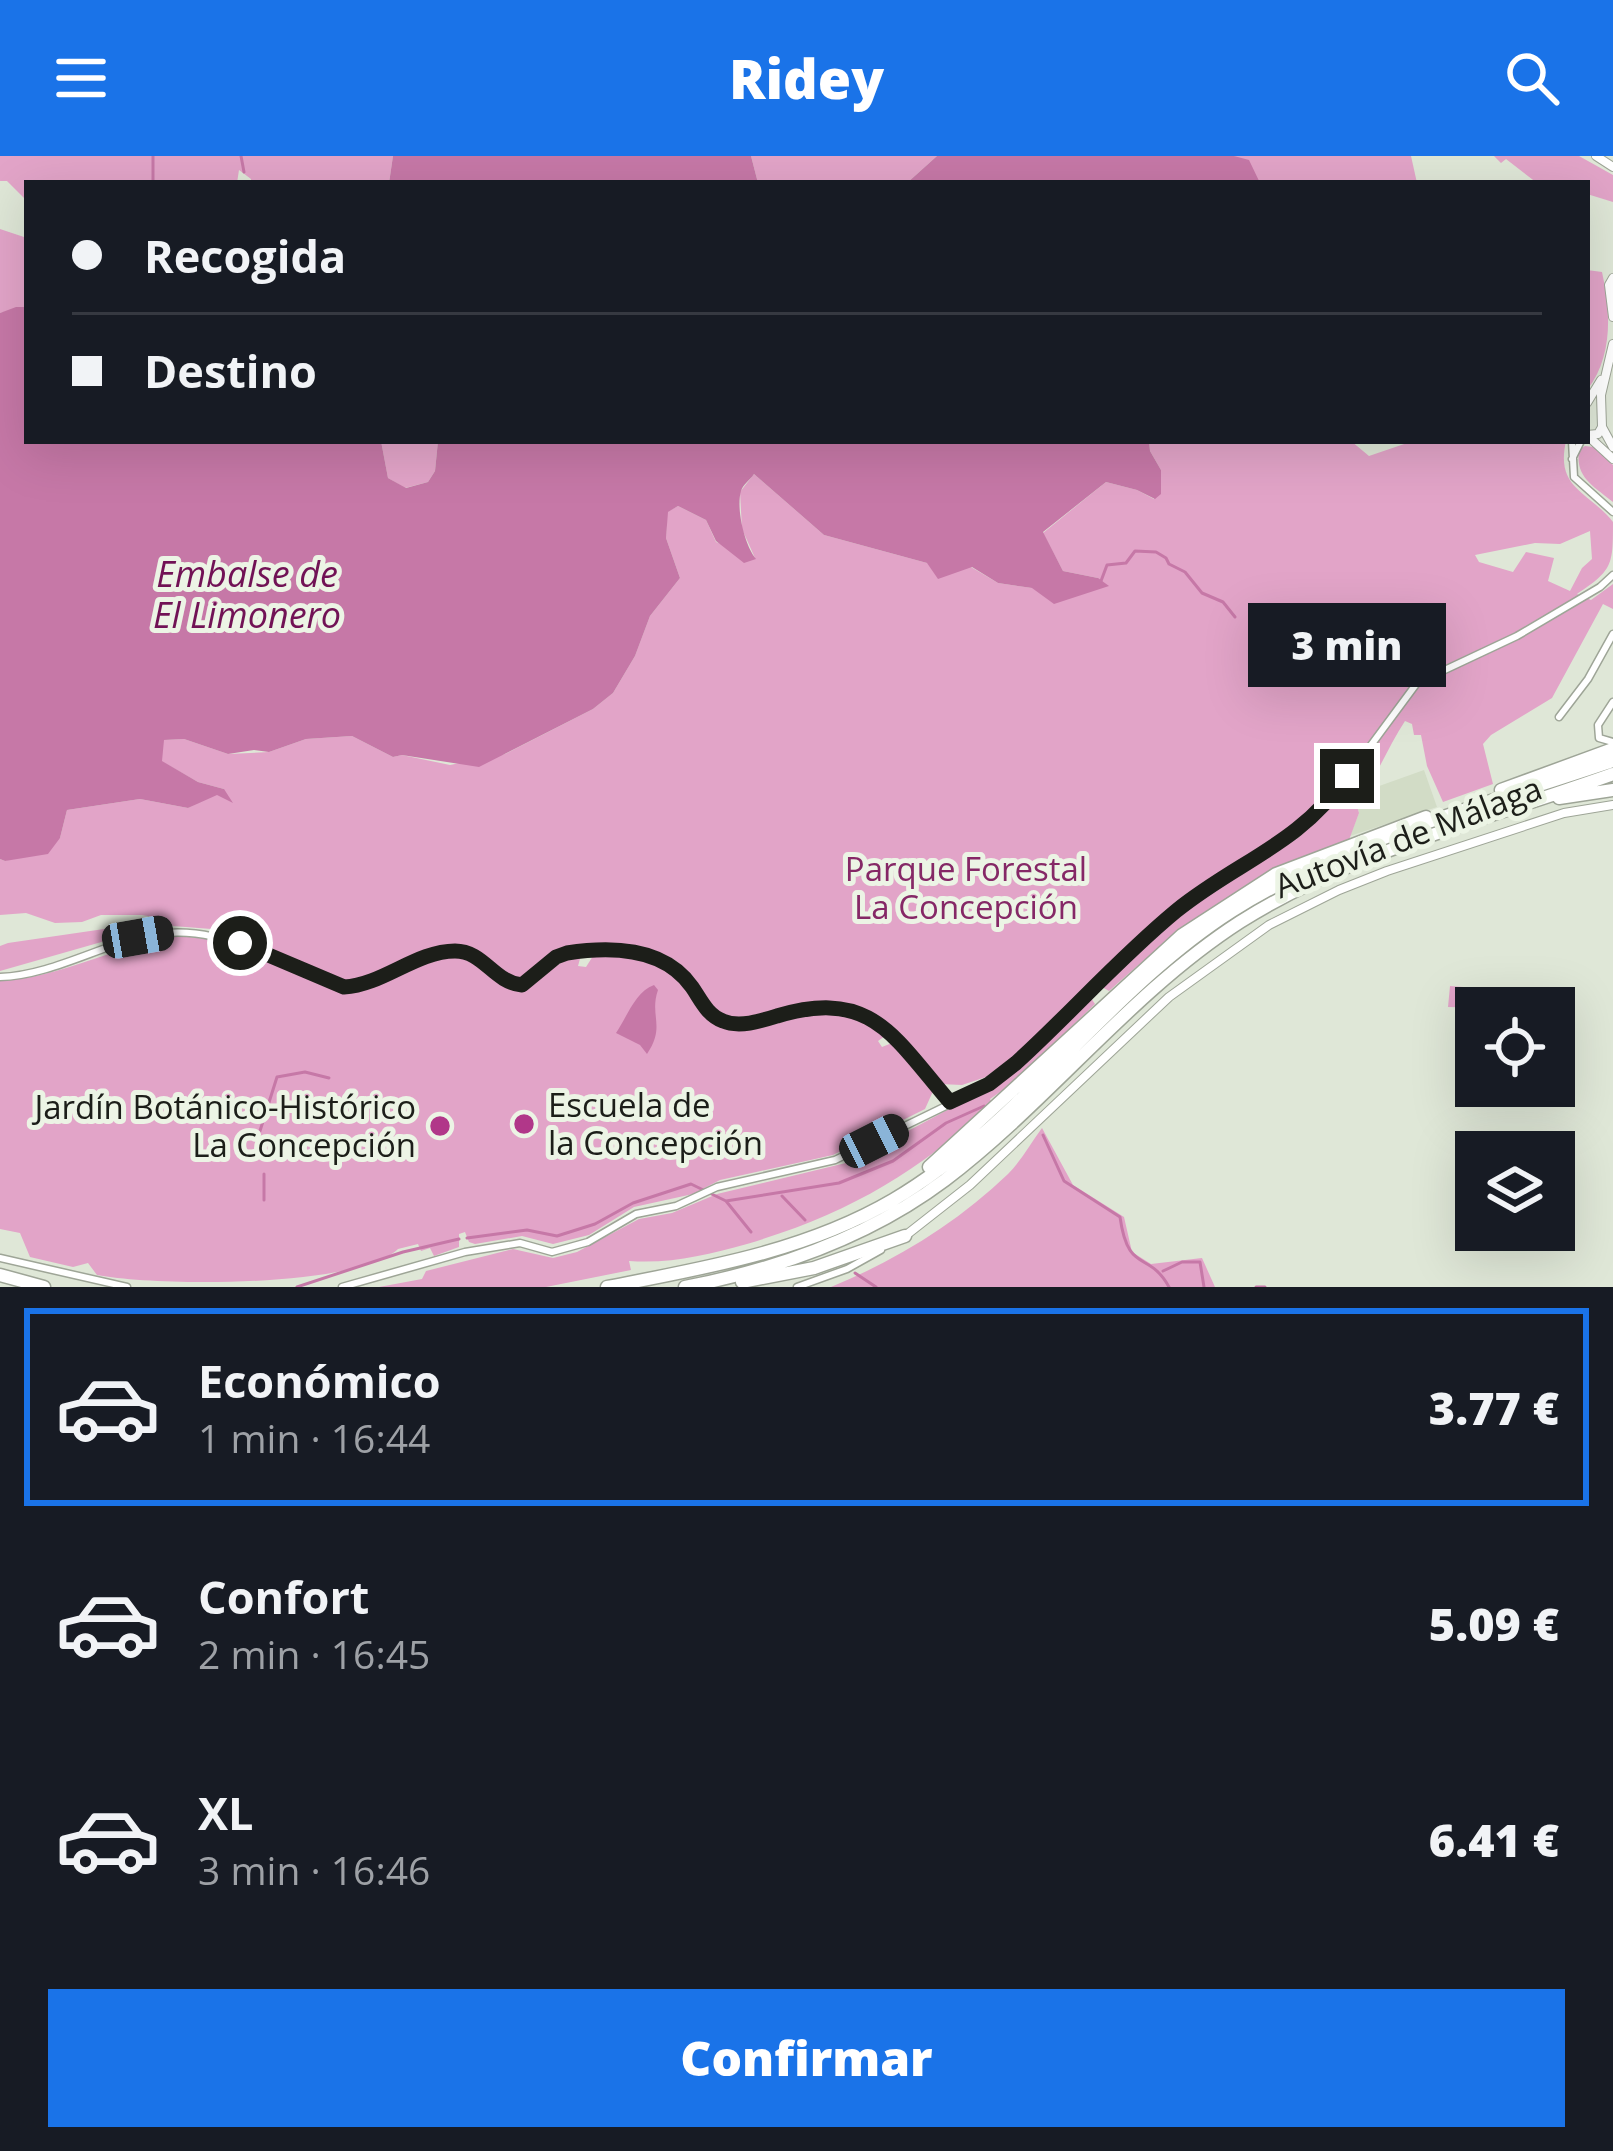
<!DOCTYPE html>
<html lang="es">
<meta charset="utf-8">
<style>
:root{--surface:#171b24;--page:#20242c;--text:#f1f3f6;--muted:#9ea1a6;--line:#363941;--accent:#1a73e8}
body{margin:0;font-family:"Open Sans",sans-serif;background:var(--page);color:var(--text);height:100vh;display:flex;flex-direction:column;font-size:45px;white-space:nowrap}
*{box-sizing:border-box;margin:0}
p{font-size:39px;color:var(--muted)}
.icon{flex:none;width:66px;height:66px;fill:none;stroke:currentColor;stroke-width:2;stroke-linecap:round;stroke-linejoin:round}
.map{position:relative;height:1131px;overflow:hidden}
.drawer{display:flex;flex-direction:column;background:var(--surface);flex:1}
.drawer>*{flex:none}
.banner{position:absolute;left:24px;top:24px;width:1566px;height:264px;border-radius:0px;box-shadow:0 12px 48px #0002;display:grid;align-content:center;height:264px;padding:0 48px;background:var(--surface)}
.controls{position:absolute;left:1455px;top:831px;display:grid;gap:24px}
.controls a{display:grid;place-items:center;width:120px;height:120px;border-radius:0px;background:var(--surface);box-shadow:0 12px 48px #0002;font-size:60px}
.end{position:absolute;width:54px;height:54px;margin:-27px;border:15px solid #1c1e19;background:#fff;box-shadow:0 0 0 6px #fff}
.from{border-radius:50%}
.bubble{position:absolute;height:84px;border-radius:0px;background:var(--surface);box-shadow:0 12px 48px #0002;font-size:39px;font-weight:800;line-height:84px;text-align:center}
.car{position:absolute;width:36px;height:72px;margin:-36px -18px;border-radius:15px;box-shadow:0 0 9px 3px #0007;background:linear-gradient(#222 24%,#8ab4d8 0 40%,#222 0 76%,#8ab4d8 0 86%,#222 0)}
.banner b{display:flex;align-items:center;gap:42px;height:114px;font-size:45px}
.banner b+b{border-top:3px solid var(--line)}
.banner i{width:30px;height:30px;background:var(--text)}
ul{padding:21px 0 0;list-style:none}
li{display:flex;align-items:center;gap:36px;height:198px;margin:0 24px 18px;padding:0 24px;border:6px solid transparent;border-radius:0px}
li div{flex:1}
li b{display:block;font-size:45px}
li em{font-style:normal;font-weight:800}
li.active{border-color:var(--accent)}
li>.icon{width:108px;height:108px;stroke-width:1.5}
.cta{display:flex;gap:24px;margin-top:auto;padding:24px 48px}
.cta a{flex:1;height:138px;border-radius:0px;background:var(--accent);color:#fff;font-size:48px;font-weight:800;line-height:138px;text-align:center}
header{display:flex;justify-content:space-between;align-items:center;height:156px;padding:0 48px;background:var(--accent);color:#fff;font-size:54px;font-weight:800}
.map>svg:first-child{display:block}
.built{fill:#d2dcc6}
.green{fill:#e2a4c8;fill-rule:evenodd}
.water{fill:#c678a7}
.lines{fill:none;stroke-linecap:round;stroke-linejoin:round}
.stream{stroke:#c678a7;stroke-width:3}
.minor-casing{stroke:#9ea597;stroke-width:9}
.tertiary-casing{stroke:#9ea597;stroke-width:10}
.motorway-casing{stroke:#9ea597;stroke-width:15}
.minor{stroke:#fff;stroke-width:6}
.tertiary{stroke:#fff;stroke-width:8}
.motorway{stroke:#fff;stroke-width:12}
.route{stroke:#1c1e19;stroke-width:15}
.poi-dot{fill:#b13789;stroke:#ecf4e5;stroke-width:4.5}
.labels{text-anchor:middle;stroke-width:10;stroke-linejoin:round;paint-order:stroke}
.street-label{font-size:33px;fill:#1c1e19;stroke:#ecf4e5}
.park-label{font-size:33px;fill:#852866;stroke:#ecf4e5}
.poi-label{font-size:33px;fill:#1c1e19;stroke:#ecf4e5;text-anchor:start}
.water-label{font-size:36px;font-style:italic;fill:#711255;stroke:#ecf4e5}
</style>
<header><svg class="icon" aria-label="menu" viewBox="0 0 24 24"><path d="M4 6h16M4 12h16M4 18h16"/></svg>Ridey<svg class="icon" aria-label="search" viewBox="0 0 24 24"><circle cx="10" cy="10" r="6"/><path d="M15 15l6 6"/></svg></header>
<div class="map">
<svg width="1613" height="1131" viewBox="0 0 1613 1131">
<rect width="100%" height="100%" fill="#dfe7d7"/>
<path class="built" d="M1424 614 1437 651 1350 680 1359 657 1357 650 1368 634Z"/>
<path class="green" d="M0 0H393L389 27H251V23L239 14 237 27H27V45L7 25H0Z
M751 0H937L907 27H758Z
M1234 0H1411L1417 27H1260Z
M1494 0H1579L1613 19V46L1587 38V27H1537L1506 3 1501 7Z
M0 73 27 82V151L0 157Z
M1587 114 1602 116C1611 156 1613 201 1587 234Z
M381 285H438L435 315 428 326 405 332 388 322Z
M1149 285H1351L1369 300 1413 285H1566C1555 333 1589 335 1613 366 1613 409 1613 414 1577 438L1591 444 1613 428V453L1603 448 1552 542 1491 579 1483 588 1493 628 1443 646 1427 610 1421 579H1414L1412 568 1405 565C1387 593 1375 623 1357 650L1359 657 1349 684C1255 713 1181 770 1109 835L1102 831 1189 752 1277 696 1276 683 1228 712 1152 768 1043 878 986 921 962 929 940 928C887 870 872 833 785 852 762 857 745 864 721 860 705 844 696 822 679 807 659 789 583 785 558 795 539 804 534 823 510 823L471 793 454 789 360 825 342 826 312 816 268 791 224 774 173 770 165 763 142 759H101L82 766 55 767 26 757 0 759V703L5 705 60 682 67 654 140 643 188 652 224 633 198 626 161 605 163 584 184 583 228 598 269 596 306 583 352 580 393 601 402 599 450 609 505 598 593 553 613 537 635 500 650 460 680 422 666 382 667 356 678 350 706 364 716 386 755 402 742 373 740 336 754 318 824 379 927 407 971 411 998 427 1032 432 1098 422 1063 415 1043 377 1106 326 1137 334 1154 343 1161 314 1150 295ZM1590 375 1592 403 1582 412 1570 435 1548 425 1554 402 1526 396 1513 416 1479 406 1475 399 1535 387 1560 388Z
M1585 290 1593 291 1613 309V346C1594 330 1575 322 1579 294Z
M145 767 154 771 0 815V790L8 787Z
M177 780C206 782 231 786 258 797 286 808 311 829 342 834 387 840 417 799 455 799 486 799 493 843 526 830 548 822 556 803 581 799L578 810 586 811 593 800C613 800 639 797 658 804 691 816 693 866 729 872 789 881 830 822 885 880L878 885 882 891 892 887 934 933 925 953 833 999 720 1024 693 1038 634 1051 589 1079 553 1088 522 1080 475 1088 469 1086 465 1076 459 1078V1091L434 1100 430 1092 421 1095 418 1088 398 1093C358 1131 162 1131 97 1119L88 1107 73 1111 30 1101 20 1077 0 1073V824C52 825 120 788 177 780Z
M1450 830 1490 833 1488 852 1448 851Z
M1091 842 1095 848 1013 927 990 943 993 949C912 1019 850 1057 747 1088 707 1099 671 1108 629 1105L631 1114 546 1131H379L422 1123 426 1115 513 1093 553 1102 577 1096 639 1063 672 1057 717 1038 850 1006 1009 921Z
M1042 972 1073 1029 1124 1061 1132 1096 1151 1108 1202 1102 1215 1131H831C895 1105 957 1067 1008 1018 1021 1005 1031 987 1042 972Z"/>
<path class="water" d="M393 0H751L758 27H389Z
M937 0H1234L1249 4 1260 27H907Z
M16 151H27V285H381L388 322 406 332 428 326 435 315 438 285H1149L1150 295 1161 314V338L1155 343 1137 334 1106 326 1043 376 1063 415 1098 422 1109 430 1054 448 1032 432 998 427 972 411 938 423 927 407 824 379 754 318C750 324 743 328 741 335 736 352 744 388 756 403L744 407 716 385 706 364 678 350 668 356 666 382 680 422 650 460 635 500 613 537 593 553 479 611 402 599 393 601 352 580 306 583 269 596 254 594 228 598 184 583 164 584 162 605 198 626 224 633 233 647 217 639 188 652 140 643 67 654 60 682 48 698 5 705 0 703V157Z
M654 829 658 834C649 860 666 870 647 898L640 889 616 877C627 861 635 836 654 829Z"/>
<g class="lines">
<path class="stream" d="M153 0V27
M241 0 244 16
M1101 425 1107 409 1126 407 1135 395 1156 396 1166 402 1169 408 1185 416 1202 437 1223 446 1235 461
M1043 979 1064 1025 1120 1061C1128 1119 1149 1094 1169 1131
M258 999 259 978 277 921 305 916 329 922
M264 1018V1044
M782 1040 805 1064
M726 1045 751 1076
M467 1082 527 1074 557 1080 595 1068 633 1047 691 1028 726 1045 839 1027 893 1005 946 967 984 950
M1163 1115 1182 1106H1200L1204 1131
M855 1117 876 1131
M297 1131 403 1096 459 1083
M1256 1131H1265"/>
<defs>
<path id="minor" d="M1572 285 1574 321 1613 356
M1572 303 1581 285
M1613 546 1598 569 1599 582 1613 586
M1559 561 1588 523 1613 478
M0 821C44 820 91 795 133 783 216 759 269 807 343 831 383 829 416 795 455 795 484 795 493 826 522 829L556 801 567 797C606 790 662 789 687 824 698 838 705 857 723 865 739 872 761 865 777 860 873 832 893 879 950 946
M0 1102 127 1131
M342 1131 465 1096 520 1087 552 1096 588 1086 636 1058 676 1050 717 1031 835 1004 989 929 1061 866 1177 755 1296 678 1326 650 1417 527 1517 480 1600 431 1613 419
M797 1131 847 1113 881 1094"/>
<path id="tertiary" d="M1596 0 1613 11
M1613 122 1609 129 1613 161
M1587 247 1601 224
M1602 271 1613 291
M1587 279 1598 278 1602 271 1601 239 1613 188
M1589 281 1613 303
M905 1080 970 1029 1169 841 1269 769 1339 734 1387 715 1564 657 1613 649"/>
<path id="motorway" d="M1501 634 1613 593
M1559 642 1613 634
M929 1011 1182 779 1276 718 1426 661
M0 1119 44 1131
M742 1126 814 1112 905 1080
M607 1131C705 1112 806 1095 893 1044 1022 968 1107 835 1232 755 1338 687 1493 646 1613 605
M685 1131C778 1113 869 1081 945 1024 1049 945 1130 837 1240 766 1352 695 1489 663 1613 618"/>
</defs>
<use href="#minor" class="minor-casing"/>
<use href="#tertiary" class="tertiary-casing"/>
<use href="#motorway" class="motorway-casing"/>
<use href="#minor" class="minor"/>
<use href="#tertiary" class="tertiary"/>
<use href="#motorway" class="motorway"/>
</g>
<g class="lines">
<path class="route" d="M240 787 344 831C383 829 416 795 455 795 484 795 493 826 522 829L556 801 567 797C612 790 664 791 692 831 701 844 707 859 723 865 739 872 761 865 777 860 872 832 893 880 950 946L989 928 1016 907C1070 858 1119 802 1176 755 1239 704 1298 690 1347 620"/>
</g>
<g class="poi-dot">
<circle cx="524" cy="968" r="12"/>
<circle cx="440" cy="970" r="12"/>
</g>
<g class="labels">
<g class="street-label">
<text transform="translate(1408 681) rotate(-21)" y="12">Autovía de Málaga</text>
</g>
<g class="park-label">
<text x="966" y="725">Parque Forestal<tspan x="966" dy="38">La Concepción</tspan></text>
</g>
<g class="poi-label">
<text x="548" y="961">Escuela de<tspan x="548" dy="38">la Concepción</tspan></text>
<text x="416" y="963" text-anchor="end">Jardín Botánico-Histórico<tspan x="416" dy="38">La Concepción</tspan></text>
</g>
<g class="water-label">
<text x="247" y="431">Embalse de<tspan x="247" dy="41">El Limonero</tspan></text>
</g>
</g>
</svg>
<div class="controls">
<a><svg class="icon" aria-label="locate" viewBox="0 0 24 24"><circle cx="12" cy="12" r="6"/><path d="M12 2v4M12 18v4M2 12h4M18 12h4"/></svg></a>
<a><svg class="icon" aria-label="layers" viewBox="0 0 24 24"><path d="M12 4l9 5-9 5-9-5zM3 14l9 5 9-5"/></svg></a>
</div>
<i class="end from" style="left:240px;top:787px"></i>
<i class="end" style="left:1347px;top:620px"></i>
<div class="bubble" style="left:1248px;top:447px;width:198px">3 min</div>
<i class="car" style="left:138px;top:781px;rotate:80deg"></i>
<i class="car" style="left:874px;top:985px;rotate:63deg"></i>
<div class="banner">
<b><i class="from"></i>Recogida</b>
<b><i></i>Destino</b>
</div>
</div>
<section class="drawer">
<ul>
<li class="active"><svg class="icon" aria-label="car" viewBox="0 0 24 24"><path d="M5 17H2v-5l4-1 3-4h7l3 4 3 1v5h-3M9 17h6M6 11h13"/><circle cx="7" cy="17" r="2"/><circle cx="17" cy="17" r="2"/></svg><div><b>Económico</b><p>1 min · 16:44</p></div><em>3.77 €</em></li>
<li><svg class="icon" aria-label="car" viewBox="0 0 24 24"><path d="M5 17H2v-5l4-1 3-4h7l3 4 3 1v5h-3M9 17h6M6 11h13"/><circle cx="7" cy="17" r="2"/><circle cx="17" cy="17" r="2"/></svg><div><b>Confort</b><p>2 min · 16:45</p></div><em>5.09 €</em></li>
<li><svg class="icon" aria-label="car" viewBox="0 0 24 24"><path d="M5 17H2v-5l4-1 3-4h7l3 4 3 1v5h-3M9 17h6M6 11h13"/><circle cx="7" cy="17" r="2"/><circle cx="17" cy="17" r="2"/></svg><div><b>XL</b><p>3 min · 16:46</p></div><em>6.41 €</em></li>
</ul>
<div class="cta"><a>Confirmar</a></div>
</section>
